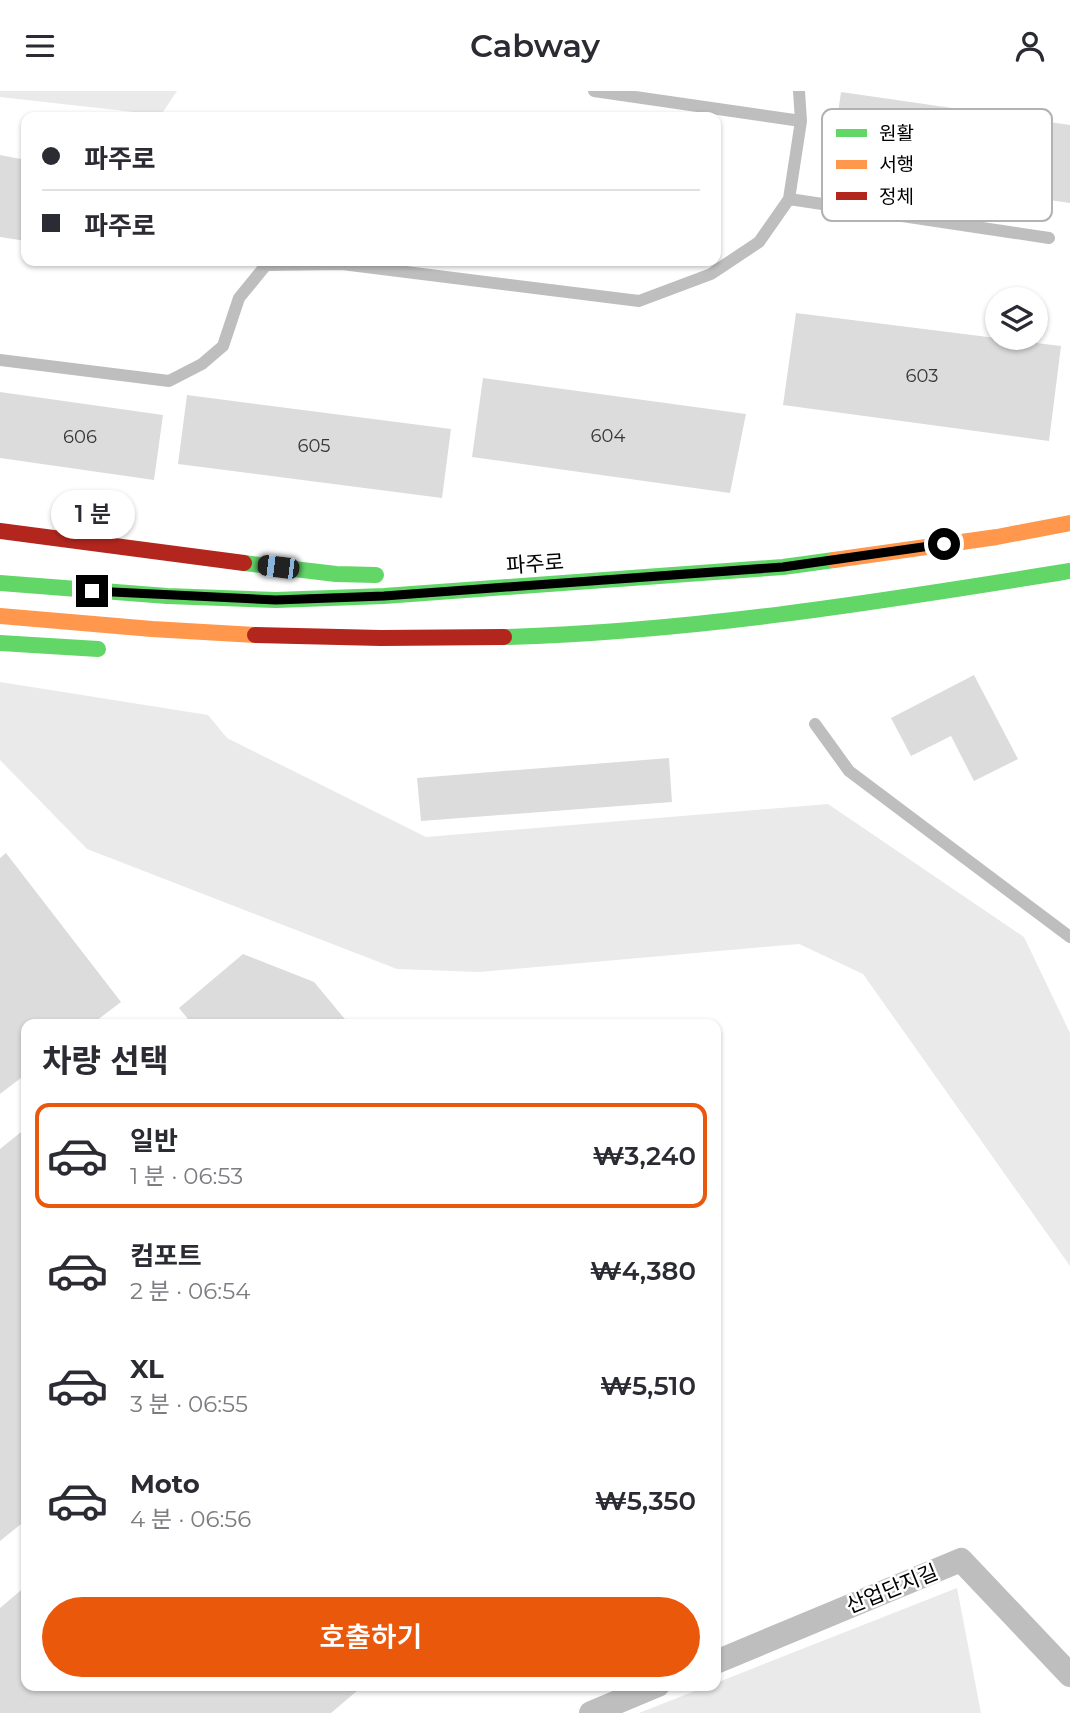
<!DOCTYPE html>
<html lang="ko">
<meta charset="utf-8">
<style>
:root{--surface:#fff;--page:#f7f7f7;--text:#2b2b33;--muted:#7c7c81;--line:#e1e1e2;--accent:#ea580c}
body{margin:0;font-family:Montserrat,"Noto Sans KR",sans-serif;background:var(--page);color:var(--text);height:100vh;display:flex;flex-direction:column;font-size:26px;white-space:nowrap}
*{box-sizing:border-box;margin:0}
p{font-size:23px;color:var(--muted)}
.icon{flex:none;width:38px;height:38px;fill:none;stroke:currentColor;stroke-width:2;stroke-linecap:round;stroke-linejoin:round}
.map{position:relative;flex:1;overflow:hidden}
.details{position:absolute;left:21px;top:928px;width:700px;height:672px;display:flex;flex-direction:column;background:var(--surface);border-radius:14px;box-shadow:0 2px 5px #0004}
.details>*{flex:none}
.hud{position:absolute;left:21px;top:21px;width:700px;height:154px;border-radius:14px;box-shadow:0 2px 5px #0004;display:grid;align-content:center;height:154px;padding:0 21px;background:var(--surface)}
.tools{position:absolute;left:985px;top:196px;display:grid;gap:14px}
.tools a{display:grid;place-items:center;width:63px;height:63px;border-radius:50%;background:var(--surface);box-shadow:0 2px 5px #0004;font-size:35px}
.end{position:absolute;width:32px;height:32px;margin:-16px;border:9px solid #000;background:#fff;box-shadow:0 0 0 4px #fff}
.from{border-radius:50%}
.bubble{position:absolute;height:49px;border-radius:24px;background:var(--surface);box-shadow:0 2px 5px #0004;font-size:23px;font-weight:600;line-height:49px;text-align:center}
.car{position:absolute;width:21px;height:42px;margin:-21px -10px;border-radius:9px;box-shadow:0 0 5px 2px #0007;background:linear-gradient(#222 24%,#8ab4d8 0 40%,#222 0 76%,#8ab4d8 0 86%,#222 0)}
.hud b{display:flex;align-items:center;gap:24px;height:66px;font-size:26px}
.hud b+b{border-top:2px solid var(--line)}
.hud i{width:18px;height:18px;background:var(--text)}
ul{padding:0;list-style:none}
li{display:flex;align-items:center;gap:21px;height:105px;margin:0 14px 10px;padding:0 7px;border:4px solid transparent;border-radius:14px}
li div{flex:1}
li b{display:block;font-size:26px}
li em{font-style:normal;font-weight:600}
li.on{border-color:var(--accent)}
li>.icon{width:63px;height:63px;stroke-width:1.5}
h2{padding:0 21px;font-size:32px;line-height:84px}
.cta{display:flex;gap:14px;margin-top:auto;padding:14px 21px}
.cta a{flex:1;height:80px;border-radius:42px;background:var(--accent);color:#fff;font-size:28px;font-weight:600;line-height:80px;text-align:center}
header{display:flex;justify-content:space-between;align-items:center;height:91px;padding:0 21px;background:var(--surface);font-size:32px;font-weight:600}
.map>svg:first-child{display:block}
.green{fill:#eaeaea}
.building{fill:#dcdcdc}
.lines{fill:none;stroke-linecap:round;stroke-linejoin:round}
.lane{stroke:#bebebe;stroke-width:12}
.street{stroke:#bebebe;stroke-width:24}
.fast{stroke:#63d668;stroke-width:16}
.slow{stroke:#ff974d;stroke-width:16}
.jam{stroke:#b3261e;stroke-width:16}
.route{stroke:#000;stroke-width:9}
.labels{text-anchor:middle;stroke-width:5;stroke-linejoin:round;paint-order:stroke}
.number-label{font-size:18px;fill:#373737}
.street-label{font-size:21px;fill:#000;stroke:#fff}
.key{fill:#fff;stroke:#b2b2b2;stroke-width:2}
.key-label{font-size:19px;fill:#000}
</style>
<header><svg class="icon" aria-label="menu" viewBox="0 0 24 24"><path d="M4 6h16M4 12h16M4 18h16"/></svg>Cabway<svg class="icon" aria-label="person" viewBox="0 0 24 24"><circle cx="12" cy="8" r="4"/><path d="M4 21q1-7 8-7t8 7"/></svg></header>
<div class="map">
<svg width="1070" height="1622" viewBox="0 0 1070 1622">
<rect width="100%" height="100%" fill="#fff"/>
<path class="green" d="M0 0H177L161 24 0 6Z
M0 591 208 624 227 647 426 746 828 713 1024 846 1070 942V1175L863 883 799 853 479 881 397 878 87 758 0 669Z
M957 1497 981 1622H639L710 1594H716V1592Z"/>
<path class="building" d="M841 1 1070 34V112L830 78Z
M0 64 26 69V150L0 146Z
M796 222 1061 255 1049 350 783 314Z
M483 287 746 323 730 402 472 366Z
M0 301 163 324 154 389 0 367Z
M187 304 451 338 442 407 178 373Z
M974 584 1018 668 974 690 951 645 911 665 891 627Z
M669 667 672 711 421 730 417 687Z
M6 762 121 911 92 933H26V983L0 1003V767Z
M243 863 314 891 349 933H192L179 917Z
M26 1037V1429L0 1450V1058Z
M26 1495V1594H364L331 1622H0V1517Z"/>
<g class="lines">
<path class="lane" d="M594 0 801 30
M789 108 1049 147
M0 269 169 290 202 273 223 255 239 207 266 174 342 173 639 210 711 183 759 151 789 108 801 30 799 0
M815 633 849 680 1070 846"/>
<path class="street" d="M716 1571 961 1469 1070 1584
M591 1622 658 1594"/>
<path class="fast" d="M244 472 336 483 376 484
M0 492 167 505 276 509 384 505 783 476 834 469
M504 546C693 541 883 510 1070 480
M0 552 98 558"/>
<path class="slow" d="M834 469 997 446 1070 432
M0 525 152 538 255 544"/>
<path class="jam" d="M0 440 244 472
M255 544 381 547 504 546"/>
</g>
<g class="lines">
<path class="route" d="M92 500 276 509 384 505 783 476 944 453"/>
</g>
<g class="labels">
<g class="number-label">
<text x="922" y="291">603</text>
<text x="608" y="351">604</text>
<text x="80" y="352">606</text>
<text x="314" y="361">605</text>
</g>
<g class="street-label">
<text transform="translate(535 473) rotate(-4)" y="7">파주로</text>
<text transform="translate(892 1498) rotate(-22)" y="7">산업단지길</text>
</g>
</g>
<rect x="822" y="18" width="230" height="112" rx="10" class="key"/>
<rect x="836" y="38" width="31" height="8" fill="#63d668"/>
<rect x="836" y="69" width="31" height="9" fill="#ff974d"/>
<rect x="836" y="101" width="31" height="8" fill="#b3261e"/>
<g class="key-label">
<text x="879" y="49">원활</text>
<text x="879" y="80">서행</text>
<text x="879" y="112">정체</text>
</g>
</svg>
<div class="tools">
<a><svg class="icon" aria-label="layers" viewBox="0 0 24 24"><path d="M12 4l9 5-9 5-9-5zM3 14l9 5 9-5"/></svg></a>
</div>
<i class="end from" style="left:944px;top:453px"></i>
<i class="end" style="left:92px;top:500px"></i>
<div class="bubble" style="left:51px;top:399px;width:84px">1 분</div>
<i class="car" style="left:278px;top:476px;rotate:277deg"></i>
<div class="hud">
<b><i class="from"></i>파주로</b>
<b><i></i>파주로</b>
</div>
<section class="details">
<h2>차량 선택</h2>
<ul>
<li class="on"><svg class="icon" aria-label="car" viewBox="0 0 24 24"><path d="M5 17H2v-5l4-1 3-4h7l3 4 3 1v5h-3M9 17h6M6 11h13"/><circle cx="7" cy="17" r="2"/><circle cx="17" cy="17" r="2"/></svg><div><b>일반</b><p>1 분 · 06:53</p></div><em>₩3,240</em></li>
<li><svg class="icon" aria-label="car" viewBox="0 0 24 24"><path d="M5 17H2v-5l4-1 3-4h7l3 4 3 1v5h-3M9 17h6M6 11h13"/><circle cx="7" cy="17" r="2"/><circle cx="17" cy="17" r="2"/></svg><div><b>컴포트</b><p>2 분 · 06:54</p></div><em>₩4,380</em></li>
<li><svg class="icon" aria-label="car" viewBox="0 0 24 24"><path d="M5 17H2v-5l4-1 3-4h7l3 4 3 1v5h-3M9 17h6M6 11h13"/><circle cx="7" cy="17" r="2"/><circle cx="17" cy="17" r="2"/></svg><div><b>XL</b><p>3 분 · 06:55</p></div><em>₩5,510</em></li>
<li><svg class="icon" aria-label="car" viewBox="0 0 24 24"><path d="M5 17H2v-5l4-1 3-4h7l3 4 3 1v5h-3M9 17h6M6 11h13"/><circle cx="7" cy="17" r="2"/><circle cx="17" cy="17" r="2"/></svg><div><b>Moto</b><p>4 분 · 06:56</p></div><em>₩5,350</em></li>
</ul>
<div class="cta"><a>호출하기</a></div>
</section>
</div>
